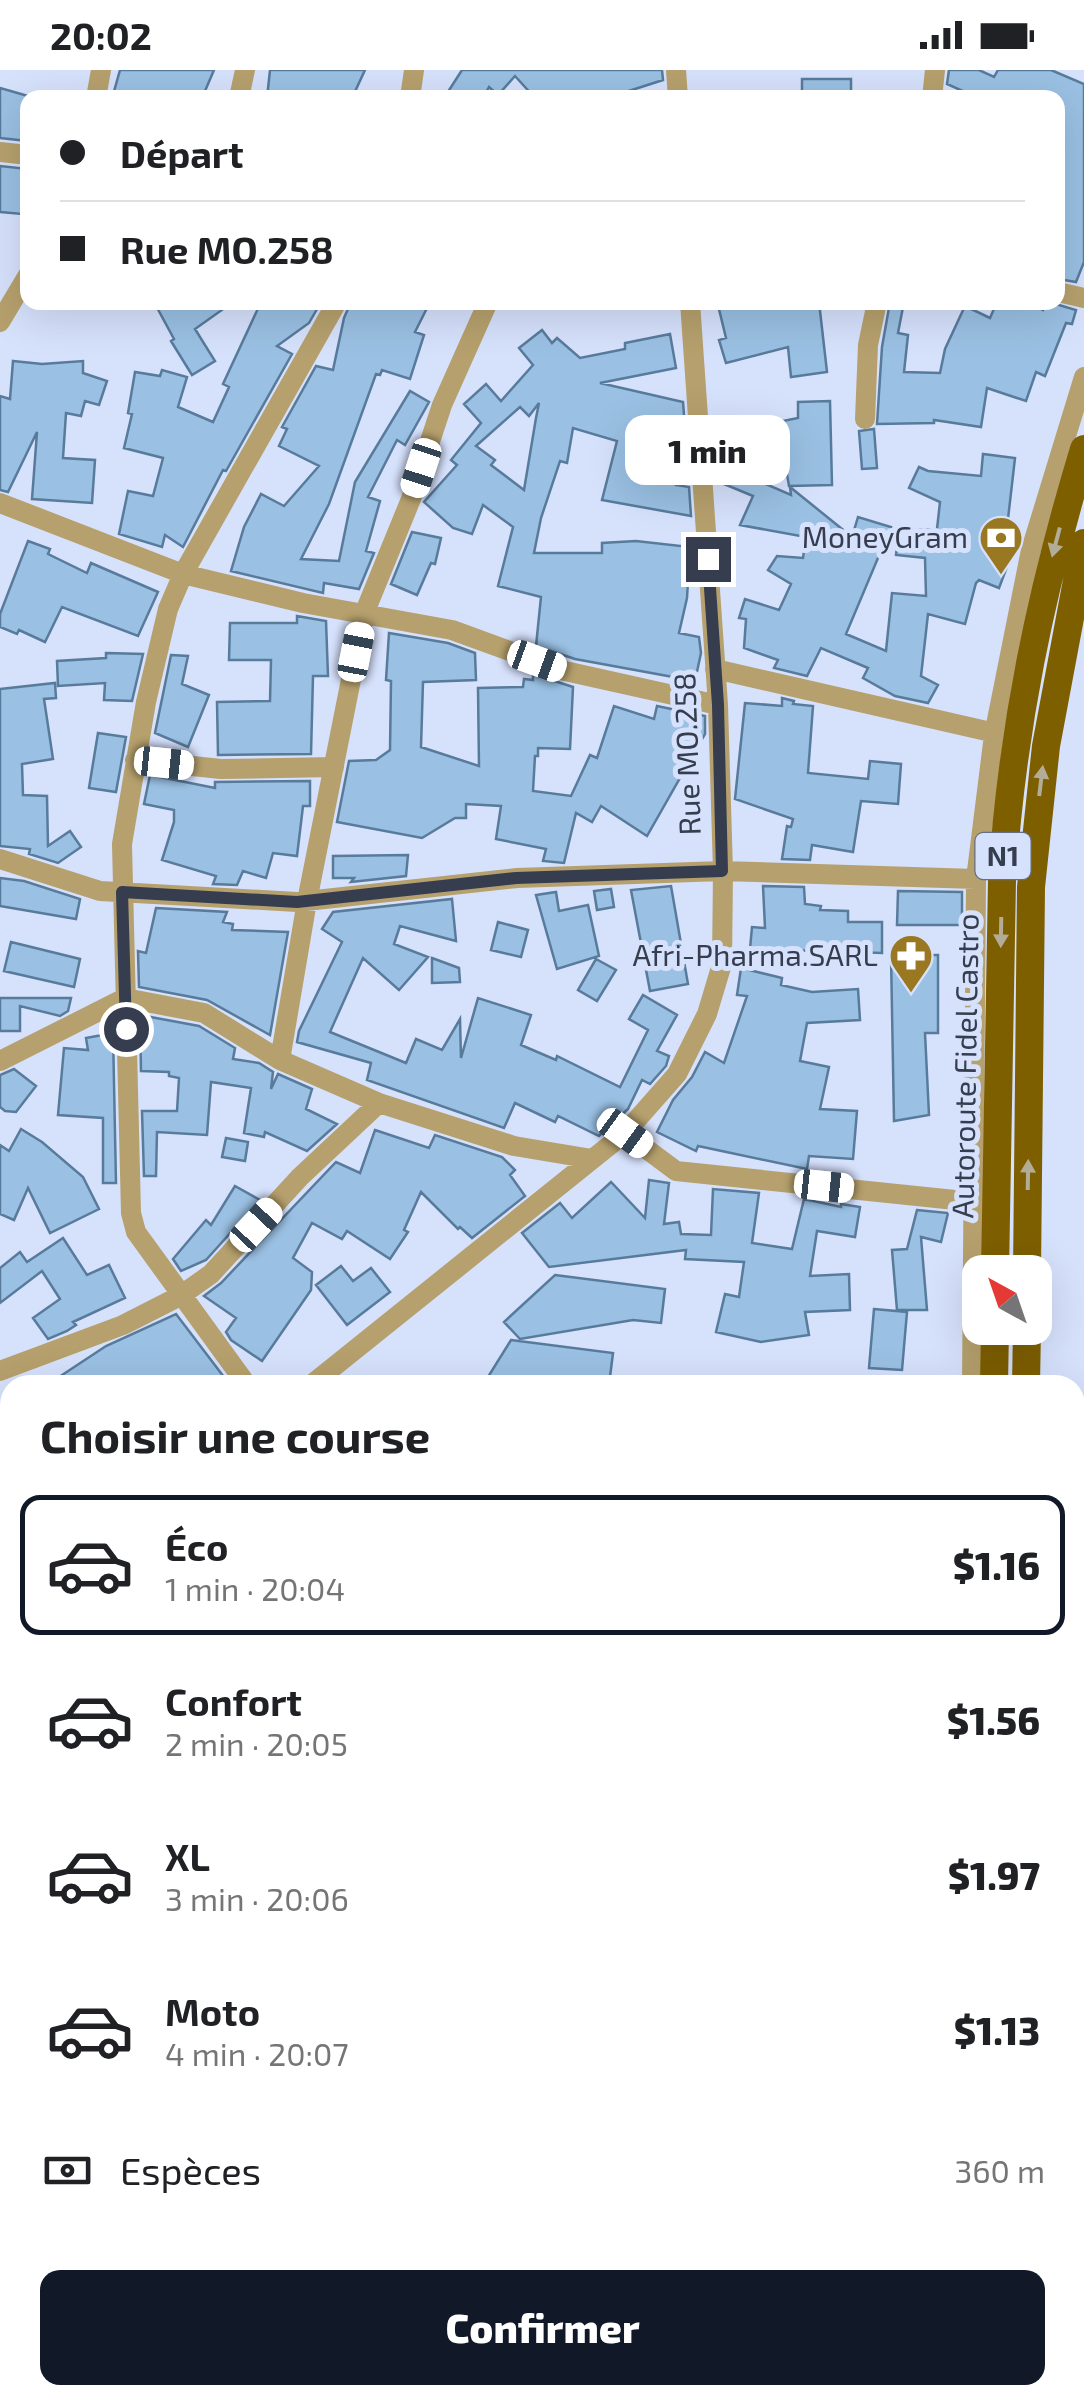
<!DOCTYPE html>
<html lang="fr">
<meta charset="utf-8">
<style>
:root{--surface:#fff;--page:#f2f2f2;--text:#202124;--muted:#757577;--line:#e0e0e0;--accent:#111827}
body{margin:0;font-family:"Exo 2",sans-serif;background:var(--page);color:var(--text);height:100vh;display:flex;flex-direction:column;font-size:38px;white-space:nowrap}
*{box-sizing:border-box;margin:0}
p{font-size:32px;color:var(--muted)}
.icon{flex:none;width:55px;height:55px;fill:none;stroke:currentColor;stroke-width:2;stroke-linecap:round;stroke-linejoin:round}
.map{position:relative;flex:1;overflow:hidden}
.details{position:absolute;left:0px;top:1305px;width:1085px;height:1030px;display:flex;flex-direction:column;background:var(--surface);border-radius:30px 30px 0 0;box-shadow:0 10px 40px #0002}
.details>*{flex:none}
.guide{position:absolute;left:20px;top:20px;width:1045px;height:220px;border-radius:20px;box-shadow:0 10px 40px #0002;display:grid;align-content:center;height:220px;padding:0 40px;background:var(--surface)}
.needle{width:65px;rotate:320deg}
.tools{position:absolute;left:962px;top:1185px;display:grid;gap:20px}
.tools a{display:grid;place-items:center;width:90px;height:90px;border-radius:20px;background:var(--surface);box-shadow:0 10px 40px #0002;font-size:50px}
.end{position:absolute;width:45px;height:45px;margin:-22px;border:12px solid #353d4e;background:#fff;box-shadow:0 0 0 5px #fff}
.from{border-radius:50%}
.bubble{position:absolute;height:70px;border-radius:20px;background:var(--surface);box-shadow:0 10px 40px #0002;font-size:32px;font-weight:800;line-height:70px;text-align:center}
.car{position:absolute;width:30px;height:60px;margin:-30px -15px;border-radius:12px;box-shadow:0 0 8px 2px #0007;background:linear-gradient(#fff 24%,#345 0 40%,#fff 0 76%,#345 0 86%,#fff 0)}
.guide b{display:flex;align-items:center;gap:35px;height:95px;font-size:38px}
.guide b+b{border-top:2px solid var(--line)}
.guide i{width:25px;height:25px;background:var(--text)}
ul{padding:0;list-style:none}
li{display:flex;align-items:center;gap:30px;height:140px;margin:0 20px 15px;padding:0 20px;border:5px solid transparent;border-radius:20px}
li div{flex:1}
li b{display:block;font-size:38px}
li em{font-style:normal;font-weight:800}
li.on{border-color:var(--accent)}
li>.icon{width:90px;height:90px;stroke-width:1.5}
h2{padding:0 40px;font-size:45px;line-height:120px}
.pay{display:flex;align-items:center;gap:25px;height:110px;padding:0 40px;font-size:38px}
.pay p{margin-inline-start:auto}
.button{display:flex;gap:20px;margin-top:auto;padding:20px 40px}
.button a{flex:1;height:115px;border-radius:20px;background:var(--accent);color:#fff;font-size:40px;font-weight:800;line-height:115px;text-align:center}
.status{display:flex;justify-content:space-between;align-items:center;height:70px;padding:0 50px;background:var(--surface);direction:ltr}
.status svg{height:28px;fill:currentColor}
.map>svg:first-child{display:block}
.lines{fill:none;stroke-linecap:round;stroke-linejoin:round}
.stream{stroke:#87a2e3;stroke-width:6}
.building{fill:#9ac0e3;stroke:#587b9c;stroke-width:2.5;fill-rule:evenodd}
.minor{stroke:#b6a06d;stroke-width:20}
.trunk{stroke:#7e5f00;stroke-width:28}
.oneway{fill:#b3ad97}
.route{stroke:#353d4e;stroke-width:12}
.labels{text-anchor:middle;stroke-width:10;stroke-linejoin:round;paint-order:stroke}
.shield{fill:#d6e1fc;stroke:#656e82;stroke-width:2.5}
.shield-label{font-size:28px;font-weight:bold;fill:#353d4e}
.poi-label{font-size:30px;fill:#353d4e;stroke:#d6e1fc;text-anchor:end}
.street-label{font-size:30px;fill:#353d4e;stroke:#d6e1fc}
</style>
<div class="status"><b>20:02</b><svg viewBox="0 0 49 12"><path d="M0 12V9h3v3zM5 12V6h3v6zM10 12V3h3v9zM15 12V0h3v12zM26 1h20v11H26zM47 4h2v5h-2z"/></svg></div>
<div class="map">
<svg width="1084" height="2335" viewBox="0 0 1084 2335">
<rect width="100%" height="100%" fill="#d6e1fc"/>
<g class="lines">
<path class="stream" d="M0 1898 10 1910"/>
</g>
<path class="building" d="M120 0H214L202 28 113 25Z
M270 0H365L352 28H267Z
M462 0H662L663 10 607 28H535L515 6 498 25 489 17 483 28H444Z
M949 0H979L994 7 998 0H1051L1084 14V192L1076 212 1058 209V28H978L947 14Z
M802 9H851V28H802Z
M0 18 28 26V71L0 68Z
M0 96 28 99 22 144 0 142Z
M154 232H233L195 259 215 291 192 305 171 271 174 269Z
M261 232H321L309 253 277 276 292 284 226 401 223 400 183 477 165 465 162 477 119 464 128 421 153 426 163 388 124 378 132 344 128 343 135 302 160 306 162 300 187 307 178 337 213 352 229 317 223 314Z
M351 232H430L415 262 424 265 410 309 382 300 380 305 376 304 329 434 301 489 339 491 355 412 410 321 429 332 405 375 397 370 368 427 380 431 366 481 374 483 359 519 324 513 323 523 231 501 244 457 261 424 284 436 319 396 279 376 287 359 282 357 316 296 333 300 344 248Z
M728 232H819L827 302 791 307 788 277 726 293 719 270 726 268 718 235Z
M890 232H904L898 263 908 265 904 302 940 303 945 279 965 236 990 248 997 232H1026L1043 240 1045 232H1049L1076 240 1072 254 1066 253 1045 306 1036 302 1026 331 987 318 981 357 934 350V353L877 354 882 277Z
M542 260 552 273 557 268 580 288 625 279V273L670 264 676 298 600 313 683 332 686 371 676 415 689 417 691 446 602 430 617 371 573 358 567 393 560 391 541 448 534 483H602V473L636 471 690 477 687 528 679 563 699 567 701 583 695 611 575 589 536 576 541 527 498 516 513 457 483 435 472 464 453 458 424 432 457 395 451 390 481 353 464 334 486 314 501 331 533 295 519 278ZM539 333 536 348 524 420 491 395 495 390 476 376 520 337 529 346Z
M13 291 42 294 83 291V303L107 311 99 335 85 331 81 346 66 343 63 388 95 390 92 433 32 429 37 362 8 422 0 420V326L10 329Z
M830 331 832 415 789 416 778 352 798 348V332Z
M775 352 752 408 791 425 790 417 852 467 858 447 891 457 846 564 886 581 892 523 926 526 925 488 896 485 899 460 937 459 940 432 909 418 919 397 928 401 981 406 983 384 1015 388 1005 475 1014 478 999 518 979 510 976 513 965 554 928 544 921 606 938 615 928 633 895 626 863 608 868 598 821 578 807 606 774 598 778 590 744 578 746 549 739 548 745 529 779 540 791 514 768 500 777 486 803 488 806 467 740 455 753 426 724 414 748 359Z
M874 359 877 398 862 399 859 361Z
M412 462 441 468 435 494 431 493 417 525 391 514Z
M28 471 50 479 48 484 87 503 91 493 158 522 138 566 62 537 45 572 19 560 17 564 0 557V544Z
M297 546 326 551 328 606H313L311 684 218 685 217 632 270 631 271 590H229L230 553H297Z
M389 563 448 573 475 583 476 610 423 612 421 677 479 696 478 618 523 617 524 609 533 610V604L573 617 570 679 538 678V686H535L533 721 571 726 590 685 597 688 614 636 654 649 657 636 705 646V664L647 766 601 736 592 752 576 743 564 793 543 791 546 779 496 769 501 736 466 734V748H455L422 768 337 752 349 691 376 690 390 680 391 611 386 610Z
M106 583 143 584 132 631 104 630 105 613 58 616 57 591 106 588Z
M171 585 188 586 182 614 209 625 188 677 155 663Z
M55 613 56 628 44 629 53 689 22 694 23 725 47 726 48 776 70 761 81 777 58 793 29 784 30 779 0 776V619Z
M782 628 794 631 793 634 813 636 808 703 868 709 870 691 901 694 898 734 861 731 853 782 812 775 810 790 782 789 787 756 791 757 793 749 735 729 745 633 782 636Z
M98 663 126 667 116 722 89 718Z
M150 705 215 718V712L310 711V736H303L297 786 273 783 266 808 243 801 237 815 213 814 216 806 162 790 174 752V740L144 734Z
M408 785 406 806 351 812 354 808H333V786Z
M0 808 24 811 80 829 76 849 0 836Z
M671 816 688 914 650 921 631 820Z
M763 816 804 817 805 834 821 836 820 840 848 841V852H882V883L750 879 752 857 765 858Z
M611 819 614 837 597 840 594 821Z
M898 821 962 822V855H897Z
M556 822 559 841 588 835 599 886 557 899 536 825Z
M452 829 456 871 400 856 394 874 428 887 399 920 363 888 330 962 406 993 416 969 442 980 460 949 461 988 478 928 531 945 521 975 556 990 557 986 620 1017 648 960 629 949 643 925 677 945 657 981 669 986 666 996 650 1014 642 1010 628 1039 599 1066 558 1046 555 1052 515 1033 504 1058 367 1010 371 993 297 972 299 961 342 872 322 859 333 842Z
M156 838 227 842 223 852 233 854 232 860 288 862 270 965 207 930 139 917 138 881 146 883Z
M498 852 528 860 521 887 491 880Z
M11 872 80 889 74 917 4 901Z
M891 885H938V963H925L929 1045 894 1051Z
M432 888 459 898 460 912 432 913Z
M596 889 616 900 597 931 578 920Z
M741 898 782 908 781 915 812 922 858 919 860 950 807 953 800 991 829 997 820 1039 857 1041 853 1089 809 1086 807 1099 698 1076 696 1081 657 1062 673 1030 692 1007 705 982 724 993 747 926 737 925Z
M0 928H71L68 941 60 946 20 936V961H0Z
M140 945 199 956 235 978 233 989 259 993 273 1002 271 1019 278 1004 312 1019 306 1039 337 1054 307 1081 265 1062 264 1067 244 1063 251 1018 211 1012 207 1065 157 1062 156 1106H144L142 1041H177L179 1008 169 1006V1002L141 1001Z
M113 963 116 1113H103V1048L58 1045 64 978 88 980 86 968Z
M14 999 36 1016 16 1042 5 1041 0 1037V1005Z
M21 1059 42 1072 83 1107 99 1139 50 1163 28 1118 14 1150 0 1144V1075L9 1081Z
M375 1060 429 1078 435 1065 502 1087 515 1100 510 1105 525 1126 472 1168 460 1157 458 1159 421 1122 404 1160 408 1162 390 1189 347 1161 342 1169 312 1153 293 1188 312 1202 311 1220 262 1291 231 1270 226 1262 236 1248 204 1226 221 1213 336 1092 360 1103Z
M226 1068 248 1072 245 1091 222 1087Z
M649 1110 669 1113 664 1154 679 1152 681 1164 711 1165 713 1119 759 1123 752 1173 792 1179 804 1129 841 1137V1134L860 1137 855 1167 817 1161 810 1206 849 1204 850 1240 805 1242 809 1265 761 1272 716 1262 725 1224 739 1227 744 1192 685 1189 686 1180 549 1197 522 1163 560 1133 572 1148 611 1112 645 1148Z
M235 1116 260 1130 206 1190 181 1201 173 1189 206 1150 211 1155Z
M917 1140 948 1143 941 1172 921 1167 927 1240H897L892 1180 907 1179Z
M63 1168 87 1205 109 1195 125 1228 73 1252 76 1255 67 1261 48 1269 33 1248 60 1229 42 1201 0 1233V1198L20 1182 27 1192Z
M341 1196 353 1211 371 1198 390 1222 347 1255 316 1215Z
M555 1205 665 1219 661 1253 633 1250 520 1269 504 1252Z
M874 1239 907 1242 902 1300 869 1298Z
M176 1244 230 1315H47L106 1276Z
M511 1270 613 1283 609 1315H483Z"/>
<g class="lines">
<path class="minor" d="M676 0 678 28
M96 28 101 0
M239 28 245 0
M410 28 414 0
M932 28 935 0
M0 82 28 85
M1058 222 1084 228
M0 252 28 205
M865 349 868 275 877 232
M0 433 183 504 303 533 452 560 565 601 718 635
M715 599 1004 665
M135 690 221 699 334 697
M0 789 100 821 297 832 517 808 723 801 976 809
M280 990 307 831 364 544 411 429 442 335 488 232
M0 991 125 928 204 943 280 990 379 1033 514 1076 592 1089
M625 1063 676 1101 984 1133
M0 1301 123 1255 180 1226 211 1204 300 1107 379 1033
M247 1315 136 1162 131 1143 122 774 146 632 168 539 183 504 337 232
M311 1315 625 1063 677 1004 707 944 722 894 723 801 718 635 690 232
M972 1315 976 809 994 665 1031 480 1084 307
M0 1529 10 1522
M0 1871 10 1884
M0 2177 10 2161
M497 2325 501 2335
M372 2335 398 2325
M704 2335 705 2325"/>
<path class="trunk" d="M995 1202 1002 810C1012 659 1040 524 1084 379
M1027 1202 1031 817 1046 676 1084 473
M994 1315 995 1258
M1026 1315 1027 1258
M961 2335 964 2325
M997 2335 999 2325"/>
</g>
<defs><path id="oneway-solid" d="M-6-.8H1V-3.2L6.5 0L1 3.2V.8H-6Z" transform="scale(2.5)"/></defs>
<g class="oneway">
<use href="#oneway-solid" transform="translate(1056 472) rotate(105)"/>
<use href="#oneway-solid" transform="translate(1041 711) rotate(-83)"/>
<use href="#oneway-solid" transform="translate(1001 862) rotate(91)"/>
<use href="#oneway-solid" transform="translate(1028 1105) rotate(-89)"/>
</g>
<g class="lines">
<path class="route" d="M126 959 122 822 297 832 516 808 722 801 718 635 708 489"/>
</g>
<defs>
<symbol id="bank-pin" viewBox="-11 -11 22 30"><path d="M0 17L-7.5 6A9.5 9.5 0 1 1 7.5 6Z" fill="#9a7822" stroke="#d6e1fc"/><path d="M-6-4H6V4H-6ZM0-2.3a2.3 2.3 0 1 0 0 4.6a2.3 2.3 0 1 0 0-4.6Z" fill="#fff"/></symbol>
<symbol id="pharmacy-pin" viewBox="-11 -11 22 30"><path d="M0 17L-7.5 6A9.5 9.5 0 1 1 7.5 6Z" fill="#9a7822" stroke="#d6e1fc"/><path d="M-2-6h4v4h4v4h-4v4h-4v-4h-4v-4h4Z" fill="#fff"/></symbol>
</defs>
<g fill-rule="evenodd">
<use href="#bank-pin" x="976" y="443" width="50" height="68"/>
<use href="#pharmacy-pin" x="886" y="861" width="50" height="68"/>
</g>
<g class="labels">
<rect class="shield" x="975.5" y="763" width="55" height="46" rx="8"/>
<g class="shield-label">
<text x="1003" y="796">N1</text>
</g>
<g class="poi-label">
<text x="968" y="478">MoneyGram</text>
<text x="878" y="896">Afri-Pharma.SARL</text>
</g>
<g class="street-label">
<text transform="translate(688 684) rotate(-92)" y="10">Rue MO.258</text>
<text transform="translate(966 996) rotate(-89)" y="10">Autoroute Fidel Castro</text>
</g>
</g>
</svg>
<div class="tools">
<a><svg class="needle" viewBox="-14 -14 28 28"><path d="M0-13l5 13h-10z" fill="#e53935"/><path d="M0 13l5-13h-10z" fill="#757577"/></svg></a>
</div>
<i class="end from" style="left:126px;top:959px"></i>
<i class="end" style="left:708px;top:489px"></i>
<div class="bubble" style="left:625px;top:345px;width:165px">1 min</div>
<i class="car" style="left:421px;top:398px;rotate:198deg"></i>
<i class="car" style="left:356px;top:582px;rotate:11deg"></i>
<i class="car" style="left:537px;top:591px;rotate:110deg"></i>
<i class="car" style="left:164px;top:693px;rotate:96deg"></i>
<i class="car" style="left:625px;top:1063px;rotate:126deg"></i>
<i class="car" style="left:824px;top:1116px;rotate:96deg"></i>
<i class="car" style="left:256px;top:1155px;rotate:43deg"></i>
<div class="guide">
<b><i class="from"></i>Départ</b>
<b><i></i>Rue MO.258</b>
</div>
<section class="details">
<h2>Choisir une course</h2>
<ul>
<li class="on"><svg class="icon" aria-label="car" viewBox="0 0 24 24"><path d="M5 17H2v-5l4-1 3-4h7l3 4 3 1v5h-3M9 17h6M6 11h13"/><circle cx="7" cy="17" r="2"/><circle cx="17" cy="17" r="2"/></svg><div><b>Éco</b><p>1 min · 20:04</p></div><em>$1.16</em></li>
<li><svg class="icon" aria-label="car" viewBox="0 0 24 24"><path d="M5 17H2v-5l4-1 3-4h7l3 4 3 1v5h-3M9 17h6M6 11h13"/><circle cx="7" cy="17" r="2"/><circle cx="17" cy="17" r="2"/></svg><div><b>Confort</b><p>2 min · 20:05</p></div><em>$1.56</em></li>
<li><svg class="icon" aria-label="car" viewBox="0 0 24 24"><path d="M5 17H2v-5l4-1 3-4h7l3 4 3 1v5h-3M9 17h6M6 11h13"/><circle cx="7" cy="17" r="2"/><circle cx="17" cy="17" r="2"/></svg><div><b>XL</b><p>3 min · 20:06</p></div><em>$1.97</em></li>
<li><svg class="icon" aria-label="car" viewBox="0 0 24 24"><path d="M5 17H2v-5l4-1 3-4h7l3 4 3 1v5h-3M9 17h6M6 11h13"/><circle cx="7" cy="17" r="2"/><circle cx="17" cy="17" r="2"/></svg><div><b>Moto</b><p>4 min · 20:07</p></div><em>$1.13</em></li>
</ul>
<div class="pay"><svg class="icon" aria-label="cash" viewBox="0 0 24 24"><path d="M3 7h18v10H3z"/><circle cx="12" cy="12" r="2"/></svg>Espèces<p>360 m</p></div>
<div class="button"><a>Confirmer</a></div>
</section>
</div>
